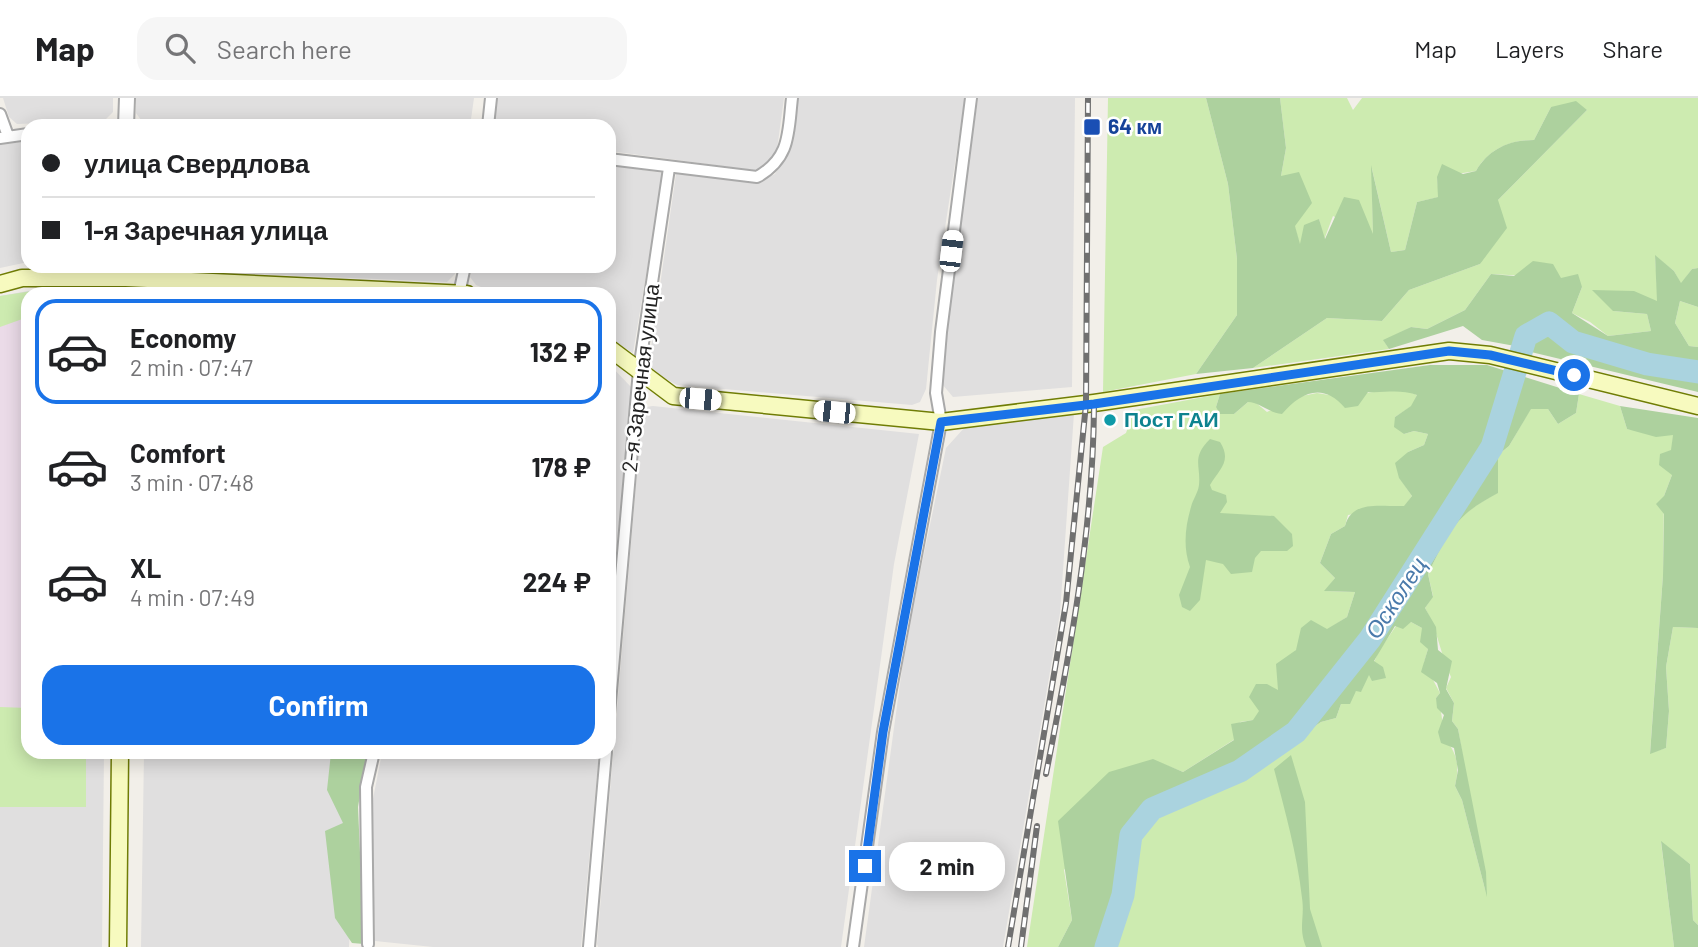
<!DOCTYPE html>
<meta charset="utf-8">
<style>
:root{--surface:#fff;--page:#f6f6f6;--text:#202124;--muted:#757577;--line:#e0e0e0;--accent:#1a73e8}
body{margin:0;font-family:Barlow,sans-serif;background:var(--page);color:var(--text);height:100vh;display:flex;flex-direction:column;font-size:26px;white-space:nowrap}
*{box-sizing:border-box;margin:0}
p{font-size:23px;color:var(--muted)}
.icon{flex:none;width:38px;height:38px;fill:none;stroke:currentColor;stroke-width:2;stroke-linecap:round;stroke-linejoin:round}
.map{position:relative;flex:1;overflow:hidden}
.sheet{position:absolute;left:21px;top:189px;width:595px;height:472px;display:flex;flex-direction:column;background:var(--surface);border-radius:21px;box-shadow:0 4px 18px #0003}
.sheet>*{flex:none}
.top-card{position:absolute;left:21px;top:21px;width:595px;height:154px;border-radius:21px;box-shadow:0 4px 18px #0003;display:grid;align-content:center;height:154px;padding:0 21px;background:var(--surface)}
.end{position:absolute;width:32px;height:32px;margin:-16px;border:9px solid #1a73e8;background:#fff;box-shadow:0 0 0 4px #fff}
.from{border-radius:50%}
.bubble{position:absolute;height:49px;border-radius:21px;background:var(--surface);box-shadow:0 4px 18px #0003;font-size:23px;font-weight:700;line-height:49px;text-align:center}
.car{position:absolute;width:21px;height:42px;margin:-21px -10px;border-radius:9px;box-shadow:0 0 5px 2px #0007;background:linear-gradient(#fff 24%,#345 0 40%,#fff 0 76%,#345 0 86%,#fff 0)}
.top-card b{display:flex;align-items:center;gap:24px;height:66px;font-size:26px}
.top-card b+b{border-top:2px solid var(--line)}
.top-card i{width:18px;height:18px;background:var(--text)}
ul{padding:12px 0 0;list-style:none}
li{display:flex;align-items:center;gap:21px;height:105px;margin:0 14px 10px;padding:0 7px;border:4px solid transparent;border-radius:21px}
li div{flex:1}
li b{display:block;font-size:26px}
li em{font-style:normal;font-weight:700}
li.current{border-color:var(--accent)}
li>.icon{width:63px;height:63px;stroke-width:1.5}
.action{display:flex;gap:14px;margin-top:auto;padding:14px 21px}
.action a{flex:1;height:80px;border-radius:21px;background:var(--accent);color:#fff;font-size:28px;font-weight:700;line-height:80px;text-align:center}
header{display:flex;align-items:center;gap:42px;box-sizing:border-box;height:98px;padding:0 35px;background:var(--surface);border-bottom:2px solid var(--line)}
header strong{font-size:33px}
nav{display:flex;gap:38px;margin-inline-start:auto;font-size:24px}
.search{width:490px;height:63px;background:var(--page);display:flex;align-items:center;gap:18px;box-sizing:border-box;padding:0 24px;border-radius:21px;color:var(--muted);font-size:26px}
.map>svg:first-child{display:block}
.residential{fill:#e0dfdf}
.industrial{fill:#ebdbe8}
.grass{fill:#cdebb0}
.forest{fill:#add19e}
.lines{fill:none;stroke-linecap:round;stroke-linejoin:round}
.river{stroke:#aad3df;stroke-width:23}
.minor-casing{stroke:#a9a9a9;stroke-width:14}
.tertiary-casing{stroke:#a9a9a9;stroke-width:18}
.secondary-casing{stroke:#707d05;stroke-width:19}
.minor{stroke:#fff;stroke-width:10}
.tertiary{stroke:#fff;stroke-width:14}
.secondary{stroke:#f7fabf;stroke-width:16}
.rail-casing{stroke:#707070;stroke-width:6}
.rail{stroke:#fff;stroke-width:3.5;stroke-dasharray:10;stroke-linecap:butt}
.route{stroke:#1a73e8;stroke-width:9}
.transit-dot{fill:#1a4fb4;stroke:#fff;stroke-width:2.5}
.culture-dot{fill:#0f9aa8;stroke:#fff;stroke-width:2.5}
.labels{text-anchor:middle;stroke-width:5;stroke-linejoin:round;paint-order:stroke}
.transit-label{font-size:21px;font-weight:bold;fill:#164399;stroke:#fff;text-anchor:start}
.street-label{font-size:21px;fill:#222;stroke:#fff}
.culture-label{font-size:21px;font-weight:bold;fill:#0d838f;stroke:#fff;text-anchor:start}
.water-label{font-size:23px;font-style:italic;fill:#4a7aab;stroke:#fff}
</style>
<header>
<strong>Map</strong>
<div class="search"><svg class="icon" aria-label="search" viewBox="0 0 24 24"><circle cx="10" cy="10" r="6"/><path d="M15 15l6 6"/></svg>Search here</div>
<nav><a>Map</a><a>Layers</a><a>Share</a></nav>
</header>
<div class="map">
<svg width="1698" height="849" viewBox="0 0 1698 849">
<rect width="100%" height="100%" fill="#f2efe9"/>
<path class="residential" d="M3 0H113V14L104 23 17 26 9 19Z
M136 0H474L470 28H279L141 22 136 15Z
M497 0H784L776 59 760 73 609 53V28H493Z
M798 0H965L937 182 926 291 920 304 912 307 677 287 648 271 676 76 757 84 775 76 793 44Z
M978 0H1075L1072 289 953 299 942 286 949 201Z
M28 43V164L0 170V47Z
M609 67 663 75 633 255 609 240V196H498L476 187 470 179 472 168H609Z
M142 168H456L455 176 447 184 146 171Z
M51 189H84L107 193 108 196H28V654L104 655 102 849H0V198Z
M609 266 631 289 609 536Z
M653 308 919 336 894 466 841 849H598L597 846 642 316 646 309Z
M1074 315 1060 515 1003 849H864L906 542 946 350 965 329Z
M144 655H368L356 710 349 849H141Z
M382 655H599L581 849H433L375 843 371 711Z"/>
<path class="industrial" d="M28 209V613L0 612V217Z"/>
<path class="grass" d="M1108 0H1206L1228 86 1237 161V217L1196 276 1103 294Z
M1280 0H1347L1353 12 1362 0H1698V170L1692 171 1681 186 1674 173 1655 158 1658 203 1613 213 1647 216 1651 233 1608 238 1590 224 1572 215 1582 189 1560 180 1491 176 1465 212 1427 231 1411 229 1384 243 1389 251 1253 270 1327 220 1382 223 1409 192 1480 166 1498 102 1587 12 1551 9 1534 42C1509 42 1488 52 1476 73L1437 79 1439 99 1417 104 1405 152 1391 154 1372 71 1373 139 1333 118 1324 142 1319 121 1300 148 1281 78 1286 50Z
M51 190 95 189 97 196H28V219L0 229V198Z
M1680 203 1698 209V249L1689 248 1675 225Z
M1402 291 1417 297 1412 308 1395 319 1404 336 1414 333 1428 336 1424 347 1408 354 1399 379 1412 398 1405 408 1348 417 1345 428 1331 436 1320 465 1335 480 1325 493 1355 494 1347 519 1296 552 1278 593 1254 622 1240 624 1235 641 1183 674 1153 662 1064 772 1072 822 1058 849H1027L1103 349 1126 335 1134 312 1220 296 1216 309 1234 316 1248 304H1255L1267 314 1297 299 1317 295 1335 298Z
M1579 296 1620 308 1627 331 1673 337 1672 377 1664 398 1663 477 1650 655 1666 650 1669 613 1666 569 1673 529 1698 530V827L1693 822 1690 766 1661 744 1674 849H1113L1127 800 1136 737 1157 714 1244 677 1321 624 1336 620 1341 606 1356 593H1361L1379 553 1396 528 1411 524 1422 530 1428 551 1424 565 1440 595 1436 600C1442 612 1441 616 1443 627 1448 654 1463 653 1455 688L1462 702 1486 795 1458 631 1452 623 1454 605 1446 590 1451 579C1440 556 1438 532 1425 510L1433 498 1428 476C1449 434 1454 418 1497 395L1498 357 1509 348 1531 310 1548 311 1558 326 1576 315Z
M0 609 28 610V654L86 655V709H0Z"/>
<path class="forest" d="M1206 0H1280L1286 50 1281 78 1299 74 1312 105 1295 128 1300 146 1304 127 1319 121 1325 141 1344 99 1359 102 1373 136 1371 67 1391 154 1405 152 1417 104 1438 99 1437 79 1442 66 1463 76 1476 73C1489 51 1509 42 1534 42L1551 9 1576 3 1587 12 1498 102 1507 130 1480 166 1409 192 1382 223 1327 220 1253 270 1196 276 1237 217V161L1228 86Z
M1655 157 1674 173 1681 185 1692 171 1698 170V209L1680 203 1675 225 1689 248 1698 249V268L1647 259 1576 237 1549 219 1520 234 1515 248 1482 242 1463 228 1389 251 1383 242 1411 229 1427 231 1465 212 1491 176 1514 178 1533 163 1553 166 1561 180 1578 176 1582 189 1572 215 1608 238 1651 233 1647 216 1613 213 1592 192 1634 193 1657 203Z
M1551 231 1571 248 1645 270 1698 279V294L1531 254 1529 239Z
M1430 267H1487L1579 296 1576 315 1558 326 1548 311H1531L1509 348 1498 357V395C1454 418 1449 434 1428 476L1433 499 1425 510 1436 529 1438 552 1452 563 1446 591 1454 605 1452 623 1458 631 1486 774 1487 799 1462 702 1455 688 1458 672 1454 650 1441 645 1438 634 1444 617 1437 610 1436 600 1440 595 1437 585 1421 574 1428 551 1420 544 1422 530 1411 524 1403 531 1395 528 1374 563 1383 569 1386 580 1372 583 1369 577 1361 594 1356 593 1350 606H1341L1336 620 1321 624 1244 677 1157 714 1136 737 1127 800 1113 849H1058L1072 822 1058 723 1109 674 1153 661 1183 674 1234 642 1231 626 1253 622 1259 613 1249 599 1256 586H1267L1278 592 1276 566 1296 552 1301 530 1311 522 1327 531 1347 519 1355 494 1324 493 1335 480 1320 465 1331 436 1345 428C1352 401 1382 409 1404 408L1412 398 1399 380 1395 365 1408 354 1424 347 1428 336 1414 333 1404 336 1394 329 1395 319 1411 308 1417 297C1400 291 1385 295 1368 294L1358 308 1345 310C1323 284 1301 294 1282 316 1267 314 1259 304 1248 304L1234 316H1220L1216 309 1220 296Z
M1620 308 1698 320V530L1673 529 1666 569 1669 613 1666 650 1650 656 1663 477 1664 416 1656 406 1664 398 1672 377 1659 367 1660 356 1671 352 1673 337 1656 339 1627 331Z
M1210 341 1220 344C1232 363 1220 370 1210 387L1212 392 1226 397 1227 404 1220 415C1238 416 1255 417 1274 418L1292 436 1293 448 1287 453H1261L1255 460 1252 474 1231 476 1223 466 1206 462 1200 502 1190 513 1182 509 1179 497 1190 469C1183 450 1185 429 1191 409 1193 401 1198 395 1199 387 1201 367 1191 360 1210 341Z
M331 655H367L358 709 364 846 352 845 335 820 325 733 343 725 327 692Z
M1291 657 1305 704 1310 811 1322 849H1306C1298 829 1305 820 1302 800 1297 756 1285 713 1274 671Z
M1661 743 1690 766 1693 822 1698 827V849H1674Z"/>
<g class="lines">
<path class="river" d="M1106 849 1123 797 1131 737 1152 711 1240 673 1296 634 1370 541 1492 349 1526 238 1549 225 1573 244 1647 266 1698 274"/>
<defs>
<path id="minor" d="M0 16 8 38
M488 28 491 0
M0 40 28 36
M609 61 757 79C791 60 788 34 792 0
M459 196 465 168
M609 616 639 272 669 70
M368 846 366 689 374 654
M589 849 606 654
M853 849 883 634 941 324 936 295 941 234 971 0"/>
<path id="tertiary" d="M126 28 127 0"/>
<path id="secondary" d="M0 186 22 180H126L467 196
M609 250 673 298 941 324 1094 305 1449 253 1490 257 1698 308
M118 849 120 654"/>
</defs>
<use href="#minor" class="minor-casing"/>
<use href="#tertiary" class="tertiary-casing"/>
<use href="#secondary" class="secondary-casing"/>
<use href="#minor" class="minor"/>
<use href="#tertiary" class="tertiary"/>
<use href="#secondary" class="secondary"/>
<defs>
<path id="rail" d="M1046 676C1070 555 1093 432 1094 309
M1008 849 1066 505 1086 306 1088 0
M1021 849 1037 728"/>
</defs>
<use href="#rail" class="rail-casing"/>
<use href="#rail" class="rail"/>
</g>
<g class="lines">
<path class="route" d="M865 768 883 634 941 324 1094 306 1449 253 1490 257 1574 277"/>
</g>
<rect class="transit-dot" x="1083" y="20" width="18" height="18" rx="3.5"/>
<circle class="culture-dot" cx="1110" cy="322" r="7"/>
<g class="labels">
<g class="transit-label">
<text x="1108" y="36">64 км</text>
</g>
<g class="street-label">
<text transform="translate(641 280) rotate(-83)" y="7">2-я Заречная улица</text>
</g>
<g class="culture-label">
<text x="1124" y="329">Пост ГАИ</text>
</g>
<g class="water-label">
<text transform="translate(1396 500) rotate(-57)" y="8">Осколец</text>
</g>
</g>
</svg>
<i class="end from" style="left:1574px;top:277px"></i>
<i class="end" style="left:865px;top:768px"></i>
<div class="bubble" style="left:889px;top:744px;width:116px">2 min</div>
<i class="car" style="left:951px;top:153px;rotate:7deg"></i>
<i class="car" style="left:700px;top:301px;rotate:95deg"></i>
<i class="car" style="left:834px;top:314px;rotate:276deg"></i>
<div class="top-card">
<b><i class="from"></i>улица Свердлова</b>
<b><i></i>1-я Заречная улица</b>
</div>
<section class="sheet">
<ul>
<li class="current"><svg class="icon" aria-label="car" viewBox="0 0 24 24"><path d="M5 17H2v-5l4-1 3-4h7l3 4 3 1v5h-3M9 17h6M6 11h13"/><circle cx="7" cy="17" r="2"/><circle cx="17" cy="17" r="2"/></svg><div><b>Economy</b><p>2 min · 07:47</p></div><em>132 ₽</em></li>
<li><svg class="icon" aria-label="car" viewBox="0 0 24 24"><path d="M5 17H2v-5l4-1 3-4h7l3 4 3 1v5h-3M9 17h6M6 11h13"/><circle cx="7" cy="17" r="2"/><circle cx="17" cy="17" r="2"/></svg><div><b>Comfort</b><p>3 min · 07:48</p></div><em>178 ₽</em></li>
<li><svg class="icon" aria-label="car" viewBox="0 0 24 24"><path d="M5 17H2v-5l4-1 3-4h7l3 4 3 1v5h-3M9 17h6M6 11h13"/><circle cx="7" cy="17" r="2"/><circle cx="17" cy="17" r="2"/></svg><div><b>XL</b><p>4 min · 07:49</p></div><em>224 ₽</em></li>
</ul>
<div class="action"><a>Confirm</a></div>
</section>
</div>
